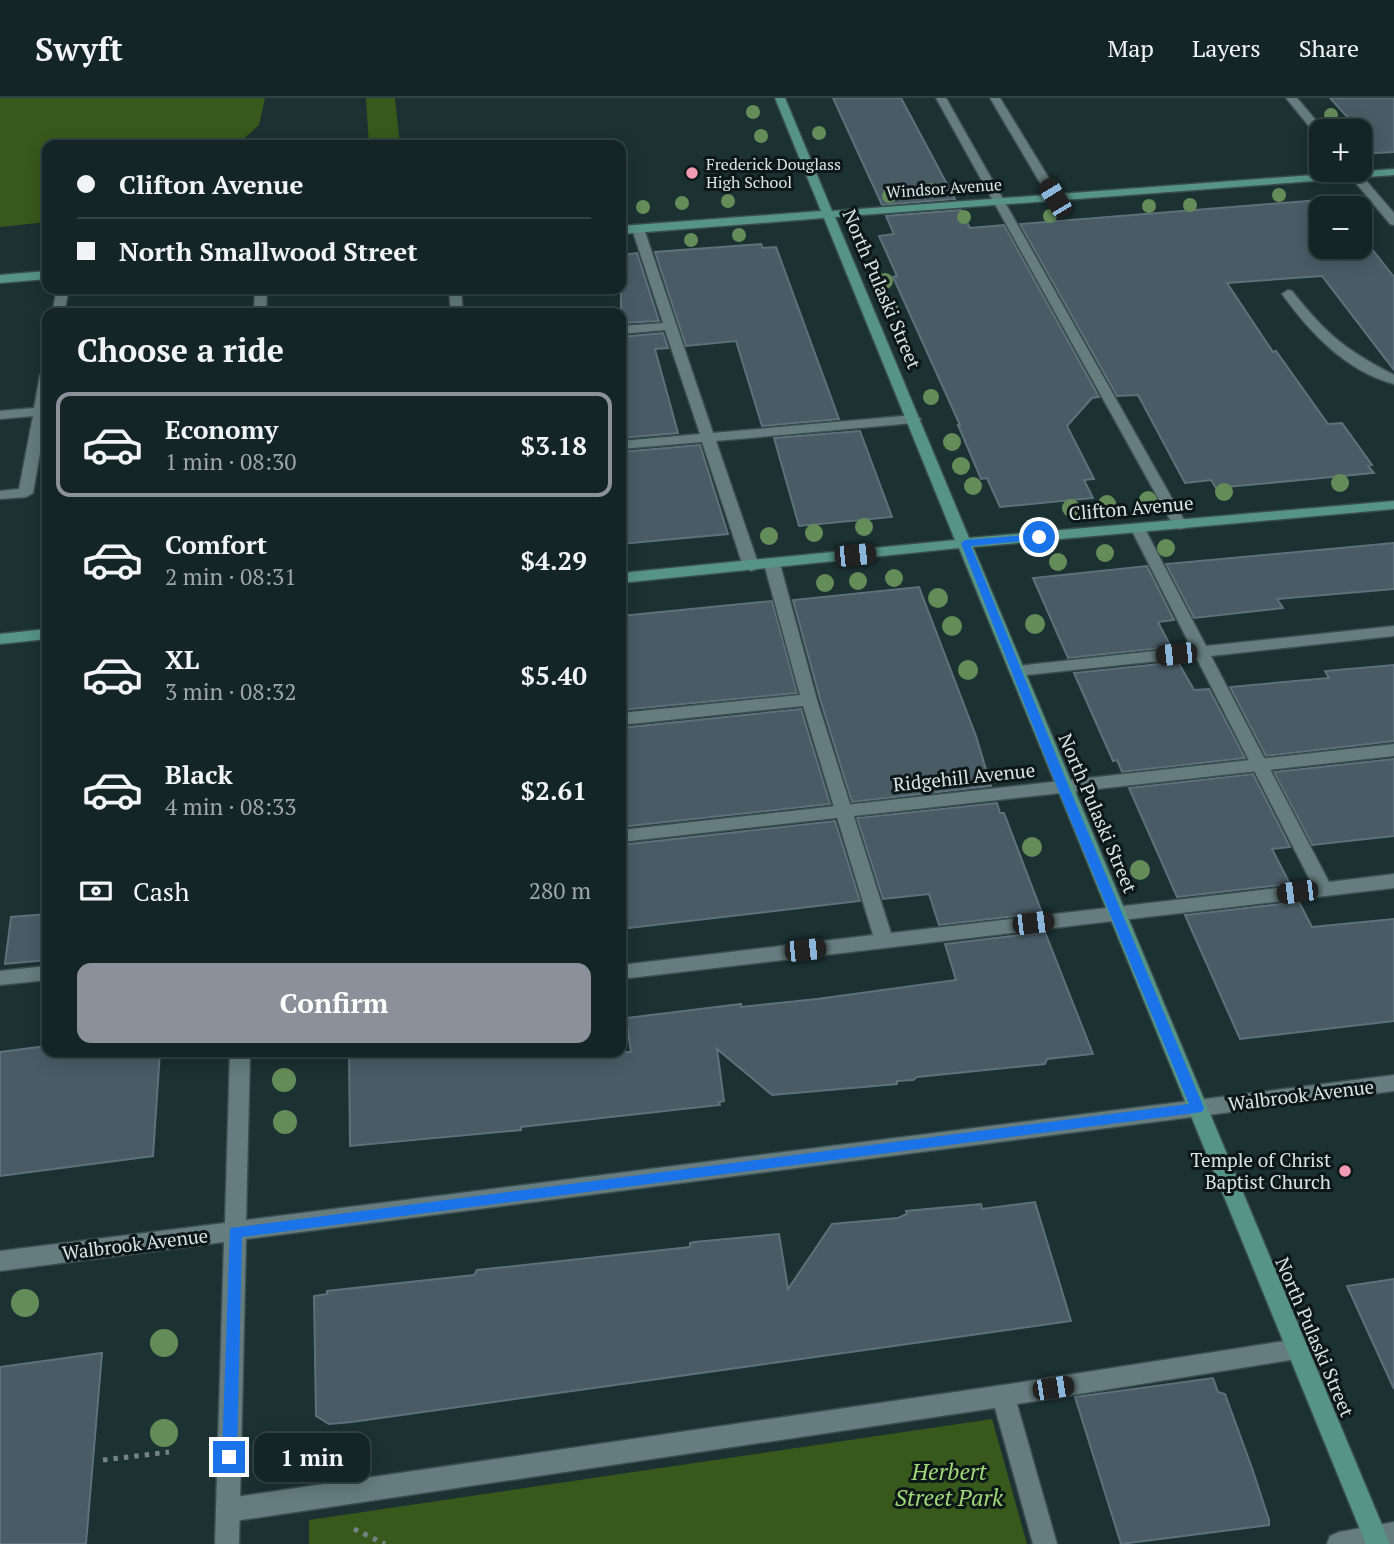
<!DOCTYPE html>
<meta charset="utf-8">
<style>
:root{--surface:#142526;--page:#1d2d2e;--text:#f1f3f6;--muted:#9da5a7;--line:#334243;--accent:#8c9099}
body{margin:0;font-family:"PT Serif",serif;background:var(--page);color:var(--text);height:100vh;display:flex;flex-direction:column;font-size:26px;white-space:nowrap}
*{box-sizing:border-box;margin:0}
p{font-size:23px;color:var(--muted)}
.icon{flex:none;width:38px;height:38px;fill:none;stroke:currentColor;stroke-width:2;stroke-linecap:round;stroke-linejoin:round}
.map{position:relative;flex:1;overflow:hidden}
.panel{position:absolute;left:42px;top:210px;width:584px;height:749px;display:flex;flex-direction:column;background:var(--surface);border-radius:14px;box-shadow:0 4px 18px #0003,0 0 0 2px var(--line)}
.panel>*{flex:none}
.top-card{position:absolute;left:42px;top:42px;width:584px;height:154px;border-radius:14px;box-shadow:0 4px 18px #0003,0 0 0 2px var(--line);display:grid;align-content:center;height:154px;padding:0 35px;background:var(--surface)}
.fabs{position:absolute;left:1309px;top:21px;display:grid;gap:14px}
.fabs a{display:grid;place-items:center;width:63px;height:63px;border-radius:14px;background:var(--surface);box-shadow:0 4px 18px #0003,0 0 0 2px var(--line);font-size:35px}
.end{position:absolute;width:32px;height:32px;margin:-16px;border:9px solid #1a73e8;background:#fff;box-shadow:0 0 0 4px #fff}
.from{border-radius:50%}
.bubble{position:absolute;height:49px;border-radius:14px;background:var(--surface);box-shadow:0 4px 18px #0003,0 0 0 2px var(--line);font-size:23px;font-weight:600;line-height:49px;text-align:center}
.car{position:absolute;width:21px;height:42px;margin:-21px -10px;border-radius:9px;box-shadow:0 0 5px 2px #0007;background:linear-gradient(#222 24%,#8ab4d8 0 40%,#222 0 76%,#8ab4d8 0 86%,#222 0)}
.top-card b{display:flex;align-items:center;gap:24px;height:66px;font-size:26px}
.top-card b+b{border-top:2px solid var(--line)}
.top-card i{width:18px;height:18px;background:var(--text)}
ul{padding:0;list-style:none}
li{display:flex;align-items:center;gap:21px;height:105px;margin:0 14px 10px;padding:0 21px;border:4px solid transparent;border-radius:14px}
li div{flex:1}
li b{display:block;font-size:26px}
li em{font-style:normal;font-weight:600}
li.selected{border-color:var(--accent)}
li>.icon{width:63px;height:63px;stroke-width:1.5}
h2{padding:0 35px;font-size:32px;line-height:84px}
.pay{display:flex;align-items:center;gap:18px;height:77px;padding:0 35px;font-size:26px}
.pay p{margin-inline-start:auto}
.action{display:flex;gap:14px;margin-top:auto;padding:14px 35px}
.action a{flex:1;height:80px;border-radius:14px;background:var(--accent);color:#fff;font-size:28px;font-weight:600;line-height:80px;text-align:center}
header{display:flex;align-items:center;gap:42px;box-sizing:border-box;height:98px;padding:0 35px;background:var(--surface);border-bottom:2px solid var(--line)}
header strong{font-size:33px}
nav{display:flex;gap:38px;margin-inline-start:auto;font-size:24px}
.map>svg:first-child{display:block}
.green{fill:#37591b}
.building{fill:#495c66;stroke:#5d717b;stroke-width:2}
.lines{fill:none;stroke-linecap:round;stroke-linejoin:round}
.lane-casing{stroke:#3a4e4f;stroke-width:3}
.street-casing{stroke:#3a4e4f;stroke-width:3}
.secondary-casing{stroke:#3a4e4f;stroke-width:3}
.path{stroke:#728484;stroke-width:5;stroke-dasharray:4.5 6;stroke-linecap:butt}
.lane{fill:#657d7e;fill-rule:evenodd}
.street{fill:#657d7e;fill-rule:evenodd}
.secondary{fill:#569486;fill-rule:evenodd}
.tree{fill:#648c58}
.route{fill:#1a73e8}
.poi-dot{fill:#f19ab4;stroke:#0d1717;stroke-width:2.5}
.labels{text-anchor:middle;stroke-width:6;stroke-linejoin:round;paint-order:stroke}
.far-poi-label{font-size:16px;fill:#d8e5e5;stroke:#0d1717;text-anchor:start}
.far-street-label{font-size:16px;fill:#d8e5e5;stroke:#0d1717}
.street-label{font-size:19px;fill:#d8e5e5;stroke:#0d1717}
.poi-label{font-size:19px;fill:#d8e5e5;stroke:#0d1717;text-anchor:end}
.near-park-label{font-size:23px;font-style:italic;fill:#9fd678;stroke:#0d1717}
</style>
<header>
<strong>Swyft</strong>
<nav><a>Map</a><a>Layers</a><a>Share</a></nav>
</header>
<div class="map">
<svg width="1394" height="1446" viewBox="0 0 1394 1446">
<rect width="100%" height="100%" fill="#1b3132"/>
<path class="green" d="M0 0H265L259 27 237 47H47V124L0 129Z
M366 0H395L400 47H369Z
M992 1321 1027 1446H309V1422Z"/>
<path class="building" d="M833 0H901L955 101 882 107Z
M1330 0H1394V54L1360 56V33Z
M1332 101 1339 110H1321V149H1360V136L1394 179V272L1322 178 1227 185 1273 254 1276 253 1328 326 1342 325 1372 367 1368 368 1374 375 1216 390 1211 382 1185 385 1138 297 1117 298 1020 126Z
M961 112 970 130 1004 127 1099 299 1092 300 1067 328 1094 381 1084 382 1093 400 1000 409 987 380 981 381 958 327H960L893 179 897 178 879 138 894 136 886 118Z
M761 146 763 150 776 149 839 321 762 328 736 243 686 248 655 154Z
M637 155 659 223 621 225V157Z
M663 235 668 250 655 251 678 335 621 340V239Z
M860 333 892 419 799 428 774 340Z
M700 347 728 436 621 446V354Z
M1394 445V491L1277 501 1283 510 1194 520 1166 466Z
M1147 468 1174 522 1158 524 1171 549 1068 560 1033 480Z
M919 489 976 638 991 688 852 704 820 601 793 502Z
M772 503 797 595 621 612V518Z
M1178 564 1194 592 1209 591 1245 660 1122 674 1117 662 1113 663 1074 575Z
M1394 567V643L1266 658 1230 589 1329 580 1325 573Z
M801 611 830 706 621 729V630Z
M1394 661V738L1312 747 1274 674Z
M1253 676 1290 749 1272 751 1290 786 1177 799 1129 690Z
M997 705 1000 715H1004L1042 815 939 827 929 796 883 801 857 720Z
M835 723 860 803 621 831V747Z
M1299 804 1312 829 1394 821V923L1240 941 1185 817Z
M47 816V862L5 866 11 819Z
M1045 834 1093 956 1047 961 1045 966 917 979 913 982 897 983V986L772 997 717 951 724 1003 719 1004 720 1007 521 1029V1032L350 1048 349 954H631L626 920 741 906V909L817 901 956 882 945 846Z
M47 948V955L160 954 153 1058 0 1078V954Z
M1035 1104 1071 1223 352 1324 329 1326 316 1318 314 1198 327 1196V1193L474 1177 477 1172 690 1149V1145L694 1144 779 1136 788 1191 832 1126 898 1120 907 1116 906 1113 981 1106 982 1111Z
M1394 1181V1291L1347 1188Z
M102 1255 86 1446H0V1269Z
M1213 1280 1218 1294 1225 1296 1252 1370 1269 1422V1427L1121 1446 1075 1299Z"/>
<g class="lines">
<defs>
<path id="lane" d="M936 0H946L1187 427 1185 430 1180 431 1173 427Z
M990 0H1000L1061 100 1059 102 1049 100Z
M638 127 644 131 713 335 914 317 921 321 914 325 716 343 759 468 756 471 751 473 743 468 702 344 621 351V343L700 336 665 232 621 236V228L663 225 632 131Z
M57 191H69L64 215H52Z
M449 191H461L463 215H451Z
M1288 192 1292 193C1327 237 1344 251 1394 277V286C1346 273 1310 235 1282 196Z
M47 273V314L33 395 26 399 0 401V393L19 391 33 318 0 321V313L34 310 40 277Z
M1138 426 1145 431 1206 548 1394 528V538L1211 558 1329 784 1394 776V790L621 881V867L873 837 803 608 621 627V615L800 597 764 466 772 461 780 466 817 602 891 835 1312 786 1196 559 1017 578 1009 573 1017 568 1191 549 1131 431Z
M47 868V882L0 887V873Z
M1297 1241 1305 1244 1308 1251 1305 1258 1297 1261 1017 1306 1057 1446H1033L995 1310 228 1424 220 1420 216 1412 220 1404 228 1400 1003 1287Z"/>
<path id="street" d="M1286 0H1297L1325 33H1321V39L1317 38Z
M1345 72H1357L1394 115V127L1390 126Z
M255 191H267L266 215H254Z
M1394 646V658L621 744V732Z
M230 954H250L246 1122 1394 977V993L246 1141 239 1446H215L224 1144 0 1173V1153L225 1125Z
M1394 1424V1446H1327L1330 1438 1339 1434Z"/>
<path id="secondary" d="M775 0H785L832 113 1394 71V77L835 119 969 440 1394 403V411L973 449 1390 1446H1366L959 450 621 485V475L955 442 824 120 621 136V128L821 113Z
M47 173V181L0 185V177Z
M47 531V541L0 546V536Z"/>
</defs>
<use href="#lane" class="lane-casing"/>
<use href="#street" class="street-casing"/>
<use href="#secondary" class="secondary-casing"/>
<path class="path" d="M103 1362 169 1354
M354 1431 385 1446"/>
<use href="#lane" class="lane"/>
<use href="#street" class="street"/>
<use href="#secondary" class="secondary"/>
</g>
<g class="tree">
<circle cx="753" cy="14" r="7"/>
<circle cx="1331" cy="17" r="7"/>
<circle cx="819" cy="35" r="7"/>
<circle cx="761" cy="38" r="7"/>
<circle cx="930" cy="92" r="7"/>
<circle cx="1279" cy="97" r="7"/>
<circle cx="889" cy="98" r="7"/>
<circle cx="728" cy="103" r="7"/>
<circle cx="682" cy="105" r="7"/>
<circle cx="1190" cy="107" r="7"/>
<circle cx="1149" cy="108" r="7"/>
<circle cx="643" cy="109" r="7"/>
<circle cx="1050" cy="118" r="7"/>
<circle cx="964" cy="119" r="7"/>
<circle cx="739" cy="137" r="7"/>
<circle cx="691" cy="142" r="7"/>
<circle cx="885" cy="183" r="8"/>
<circle cx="890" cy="207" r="8"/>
<circle cx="931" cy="299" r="8"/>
<circle cx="952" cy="344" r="9"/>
<circle cx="961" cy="368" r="9"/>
<circle cx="1340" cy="385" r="9"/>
<circle cx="973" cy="388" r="9"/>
<circle cx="1224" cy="394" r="9"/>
<circle cx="1148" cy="402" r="9"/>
<circle cx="1107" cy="406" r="9"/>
<circle cx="1071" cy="410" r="9"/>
<circle cx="864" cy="429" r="9"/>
<circle cx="814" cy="435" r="9"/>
<circle cx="769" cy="438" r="9"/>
<circle cx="1166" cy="450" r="9"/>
<circle cx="1105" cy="455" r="9"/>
<circle cx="1058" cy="464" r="9"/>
<circle cx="894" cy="480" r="9"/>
<circle cx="858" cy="483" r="9"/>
<circle cx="825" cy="485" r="9"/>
<circle cx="938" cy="500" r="10"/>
<circle cx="1035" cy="526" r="10"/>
<circle cx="952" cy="528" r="10"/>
<circle cx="968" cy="572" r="10"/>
<circle cx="1032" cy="749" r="10"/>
<circle cx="1140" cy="772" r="10"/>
<circle cx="284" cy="982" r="12"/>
<circle cx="285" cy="1024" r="12"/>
<circle cx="25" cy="1205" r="14"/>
<circle cx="164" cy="1245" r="14"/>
<circle cx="164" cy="1335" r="14"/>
</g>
<path class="route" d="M1039 436 1043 437V441L971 448 1069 689 1204 1010 1202 1014 242 1139 237 1359 235 1364 229 1366 224 1364 222 1359 230 1130 1189 1006 1057 689 961 445 965 442Z"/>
<g class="poi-dot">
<circle cx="692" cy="75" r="7"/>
<circle cx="1345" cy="1073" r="7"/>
</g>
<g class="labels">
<g class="far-poi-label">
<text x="706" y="72">Frederick Douglass<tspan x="706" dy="18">High School</tspan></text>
</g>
<g class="far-street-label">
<text transform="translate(944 90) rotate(-4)" y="6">Windsor Avenue</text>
</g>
<g class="street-label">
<text transform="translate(882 191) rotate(67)" y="7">North Pulaski Street</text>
<text transform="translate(1131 410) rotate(-5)" y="7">Clifton Avenue</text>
<text transform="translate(964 679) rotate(-6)" y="7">Ridgehill Avenue</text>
<text transform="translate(1098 715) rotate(67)" y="7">North Pulaski Street</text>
<text transform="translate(1301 997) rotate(-7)" y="7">Walbrook Avenue</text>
<text transform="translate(135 1146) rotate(-7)" y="7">Walbrook Avenue</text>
<text transform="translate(1315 1239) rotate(67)" y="7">North Pulaski Street</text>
</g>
<g class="poi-label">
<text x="1331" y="1069">Temple of Christ<tspan x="1331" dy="22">Baptist Church</tspan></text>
</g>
<g class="near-park-label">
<text x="949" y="1382">Herbert<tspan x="949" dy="26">Street Park</tspan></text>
</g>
</g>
</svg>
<div class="fabs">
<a>+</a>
<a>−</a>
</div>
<i class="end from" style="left:1039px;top:439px"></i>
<i class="end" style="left:229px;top:1359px"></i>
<div class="bubble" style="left:254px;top:1335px;width:116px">1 min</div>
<i class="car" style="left:1055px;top:100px;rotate:329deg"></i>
<i class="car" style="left:855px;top:457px;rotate:84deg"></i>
<i class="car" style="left:1176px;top:556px;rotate:264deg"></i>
<i class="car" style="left:1297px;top:794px;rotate:263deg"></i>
<i class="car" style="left:1033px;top:825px;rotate:83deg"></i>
<i class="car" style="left:805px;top:852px;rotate:84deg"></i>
<i class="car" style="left:1053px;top:1290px;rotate:81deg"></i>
<div class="top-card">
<b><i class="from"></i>Clifton Avenue</b>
<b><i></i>North Smallwood Street</b>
</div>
<section class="panel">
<h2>Choose a ride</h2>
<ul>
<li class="selected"><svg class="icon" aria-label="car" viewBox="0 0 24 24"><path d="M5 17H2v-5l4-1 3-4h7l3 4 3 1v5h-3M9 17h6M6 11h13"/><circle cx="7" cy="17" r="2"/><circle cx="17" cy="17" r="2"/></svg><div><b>Economy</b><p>1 min · 08:30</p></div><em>$3.18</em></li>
<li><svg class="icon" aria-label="car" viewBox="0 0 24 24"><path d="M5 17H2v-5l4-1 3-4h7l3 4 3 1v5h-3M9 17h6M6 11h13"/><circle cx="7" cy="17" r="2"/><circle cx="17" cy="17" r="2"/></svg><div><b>Comfort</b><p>2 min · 08:31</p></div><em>$4.29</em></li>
<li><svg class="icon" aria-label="car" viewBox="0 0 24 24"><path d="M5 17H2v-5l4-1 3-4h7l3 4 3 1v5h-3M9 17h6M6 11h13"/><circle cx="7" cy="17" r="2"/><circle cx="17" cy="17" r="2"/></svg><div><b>XL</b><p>3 min · 08:32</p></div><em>$5.40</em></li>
<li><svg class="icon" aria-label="car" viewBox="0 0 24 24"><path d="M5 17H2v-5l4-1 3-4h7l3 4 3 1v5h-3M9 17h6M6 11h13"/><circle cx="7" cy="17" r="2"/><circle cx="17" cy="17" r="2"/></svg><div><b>Black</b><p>4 min · 08:33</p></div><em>$2.61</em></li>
</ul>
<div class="pay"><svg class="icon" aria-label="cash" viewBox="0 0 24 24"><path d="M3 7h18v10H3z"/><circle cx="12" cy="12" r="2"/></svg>Cash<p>280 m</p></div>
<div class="action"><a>Confirm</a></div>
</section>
</div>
